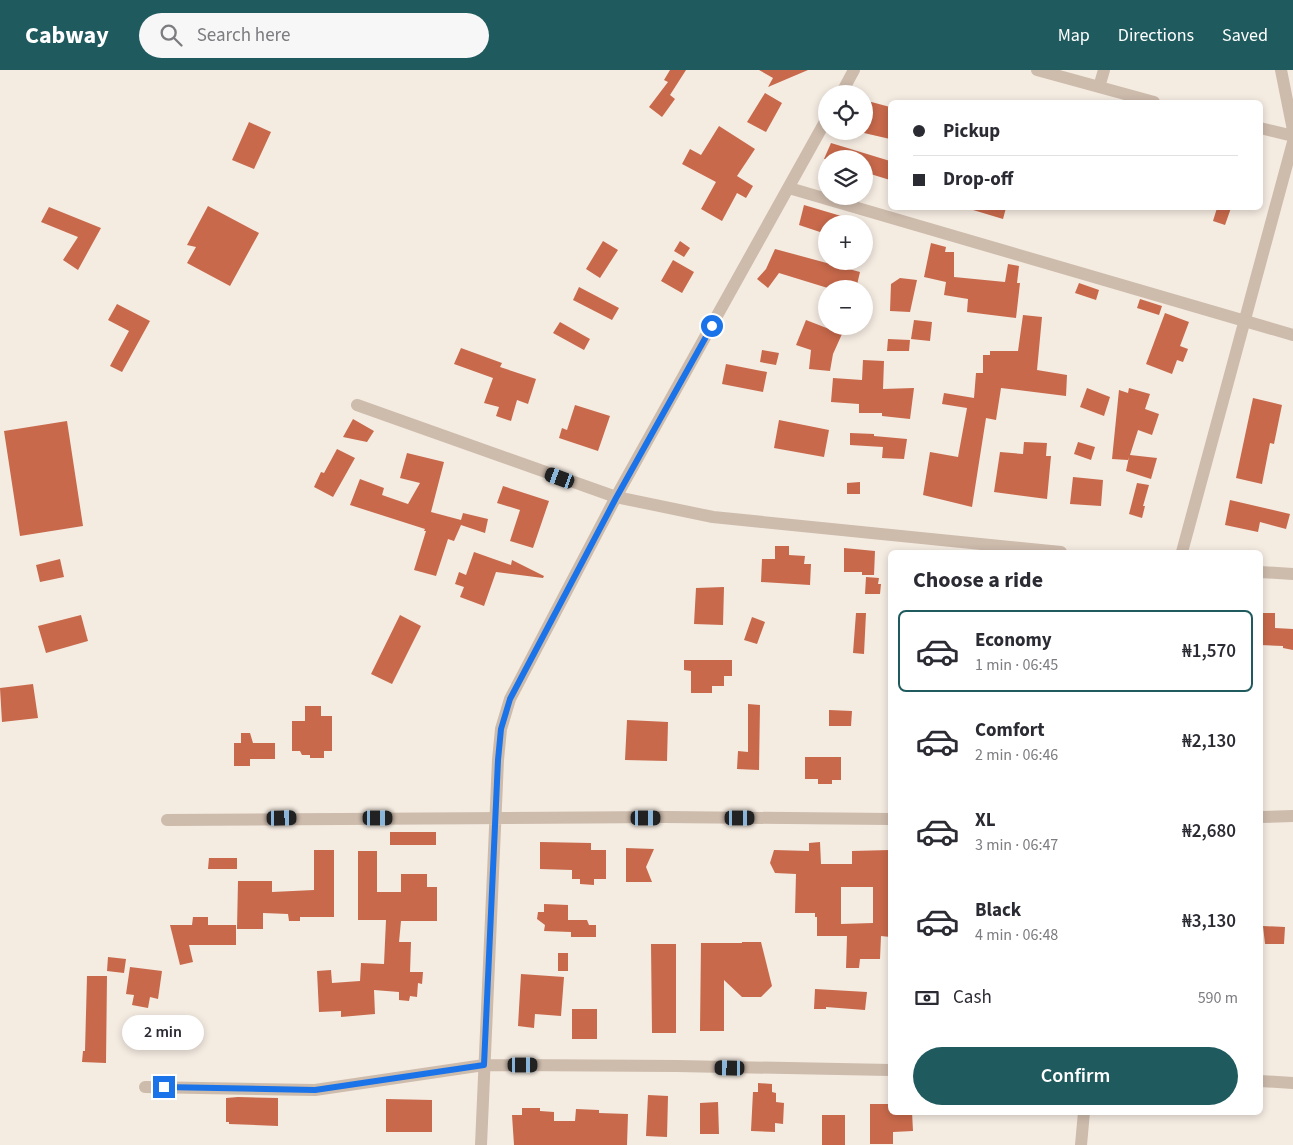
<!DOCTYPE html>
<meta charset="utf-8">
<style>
:root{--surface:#fff;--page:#f7f7f7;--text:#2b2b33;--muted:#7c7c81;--line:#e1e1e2;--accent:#1f5a5e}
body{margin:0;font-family:"Source Sans 3",sans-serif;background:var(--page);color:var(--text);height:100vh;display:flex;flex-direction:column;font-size:19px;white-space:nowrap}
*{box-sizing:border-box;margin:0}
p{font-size:16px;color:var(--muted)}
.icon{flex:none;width:28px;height:28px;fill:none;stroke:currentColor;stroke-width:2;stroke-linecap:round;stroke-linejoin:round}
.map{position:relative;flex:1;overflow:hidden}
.panel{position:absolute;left:888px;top:480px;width:375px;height:565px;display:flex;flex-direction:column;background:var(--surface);border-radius:8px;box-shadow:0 2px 8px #0003}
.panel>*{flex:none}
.top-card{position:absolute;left:888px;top:30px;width:375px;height:110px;border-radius:8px;box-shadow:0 2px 8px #0003;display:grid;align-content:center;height:110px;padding:0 25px;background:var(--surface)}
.controls{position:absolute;left:818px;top:15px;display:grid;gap:10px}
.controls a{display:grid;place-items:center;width:55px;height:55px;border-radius:50%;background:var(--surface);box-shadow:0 2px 8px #0003;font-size:25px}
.end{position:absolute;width:22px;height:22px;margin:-11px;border:6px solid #1a73e8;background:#fff;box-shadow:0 0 0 2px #fff}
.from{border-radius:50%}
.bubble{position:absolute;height:35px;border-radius:18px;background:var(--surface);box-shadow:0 2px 8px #0003;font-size:16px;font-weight:600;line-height:35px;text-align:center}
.car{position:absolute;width:15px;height:30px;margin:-15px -8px;border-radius:6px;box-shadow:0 0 4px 1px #0007;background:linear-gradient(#222 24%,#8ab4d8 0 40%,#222 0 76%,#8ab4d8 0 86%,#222 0)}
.top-card b{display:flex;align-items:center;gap:18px;height:48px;font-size:19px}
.top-card b+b{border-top:1px solid var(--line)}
.top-card i{width:12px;height:12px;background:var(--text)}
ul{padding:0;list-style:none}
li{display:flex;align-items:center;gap:15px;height:82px;margin:0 10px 8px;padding:0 15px;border:2px solid transparent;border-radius:8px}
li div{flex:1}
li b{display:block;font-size:19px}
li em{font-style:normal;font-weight:600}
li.selected{border-color:var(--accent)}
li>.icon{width:45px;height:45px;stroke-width:1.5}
h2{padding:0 25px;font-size:22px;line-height:60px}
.pay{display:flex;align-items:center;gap:12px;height:55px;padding:0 25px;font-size:19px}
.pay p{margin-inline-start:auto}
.cta{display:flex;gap:10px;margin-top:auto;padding:10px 25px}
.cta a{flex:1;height:58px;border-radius:30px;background:var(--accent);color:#fff;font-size:20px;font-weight:600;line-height:58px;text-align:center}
header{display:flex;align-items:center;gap:30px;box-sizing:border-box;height:70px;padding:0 25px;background:var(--accent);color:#fff}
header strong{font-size:24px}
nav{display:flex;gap:28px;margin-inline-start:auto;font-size:18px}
.search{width:350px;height:45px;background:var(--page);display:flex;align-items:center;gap:12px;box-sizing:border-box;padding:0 18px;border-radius:28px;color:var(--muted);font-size:19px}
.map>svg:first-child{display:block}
.building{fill:#c8694b;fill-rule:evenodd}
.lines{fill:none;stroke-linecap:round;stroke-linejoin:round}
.minor{stroke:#cdbbac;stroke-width:12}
.route{stroke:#1a73e8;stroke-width:6}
</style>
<header>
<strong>Cabway</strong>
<div class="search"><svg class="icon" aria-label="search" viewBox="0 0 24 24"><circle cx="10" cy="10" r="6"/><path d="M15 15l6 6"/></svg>Search here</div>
<nav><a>Map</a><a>Directions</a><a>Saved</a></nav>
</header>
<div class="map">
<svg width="1293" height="1075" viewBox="0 0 1293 1075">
<rect width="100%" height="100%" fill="#f4ebe1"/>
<path class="building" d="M670 0H686L670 25 675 29 662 47 649 37 668 12 664 10Z
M759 0H808L768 17 773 8Z
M765 23 782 33 766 62 747 52Z
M864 30 890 37V69L864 63Z
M249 52 271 62 254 99 232 90Z
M719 56 755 79 737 106 753 116 746 128 737 123 722 151 701 139 716 112 682 94 690 79 701 85Z
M831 73 890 91V110L864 102V89H824Z
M804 135 858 151V154H826V164L799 155Z
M208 136 259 163 230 216 187 193 196 177 187 175Z
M49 137 101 158 78 200 63 190 78 167 41 152Z
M974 138H1006L1003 149 973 140Z
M1217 138H1231L1225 155 1213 151Z
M603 171 618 180 600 208 586 199Z
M680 171 690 178 684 187 674 181Z
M931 173 946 177 945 182H954V207L1005 212 1008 194 1019 196 1017 213H1020L1016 248 967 242 968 229 944 225 946 212 924 207Z
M775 179 860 202 856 219H831L779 203 768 218 757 209 766 199Z
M673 190 694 202 682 223 661 211Z
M900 208 917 210 910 242 890 241 891 214Z
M1079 213 1099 220 1096 230 1075 223Z
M579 217 619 238 612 250 573 230Z
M1140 229 1162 236 1159 245 1137 238Z
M117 234 150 251 122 302 110 296 129 261 108 250Z
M1165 243 1189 252 1180 276 1188 279 1183 292 1177 290 1172 304 1146 294Z
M1023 245 1042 247 1037 300 1067 305 1066 326 1001 318 996 350 986 348 972 437 923 425 930 382 958 387 967 338 942 334 944 323 974 328 976 303H983V285H990V281H1018Z
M806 250 842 264 833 284 830 301 809 299 811 280 796 275Z
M914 250 932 252 930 271 911 269Z
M560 252 590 269 584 280 553 263Z
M888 269 910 270 909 281H887Z
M461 278 502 293 500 297 536 309 528 334 517 330 511 351 496 346 499 337 484 333 493 308 454 294Z
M762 280 779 283 776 295 760 292Z
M863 290 884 291 883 319 914 318 910 349 882 346V343H859V334L831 332 833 308 862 310Z
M726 294 767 302 763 322 722 314Z
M1087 318 1110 327 1104 346 1080 337Z
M1129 318 1150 324 1145 339 1159 344 1152 365 1138 360 1130 385 1157 388 1151 409 1126 401 1129 387 1128 390 1112 389 1119 320 1128 323Z
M1253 328 1282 335 1274 374 1270 373 1262 414 1236 408Z
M575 335 610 346 598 381 559 368 562 358 567 360Z
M353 349 374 361 367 372 343 367Z
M779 350 829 360 824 387 774 378Z
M67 351 83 456 20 466 4 361Z
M850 363 874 364V366L907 369 904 389 882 388 883 377 850 375Z
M1024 372 1047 373 1046 386H1051L1047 429 994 422 1000 382 1023 384Z
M1078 372 1095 377 1091 390 1074 384Z
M337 379 355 388 333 427 314 417 321 402 324 403Z
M407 383 444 392 431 442 461 450 463 443 488 449 485 463 461 455 454 471 448 469 436 506 414 500 426 461H424L425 459 350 435 360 409 384 418 382 425 408 434 420 413 400 408Z
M1073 407 1103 410 1101 436 1070 434Z
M860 412V424H847V413Z
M1137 413 1149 415 1143 436H1145L1142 448 1129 444Z
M503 416 549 431 533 478 510 471 520 440 497 433Z
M1230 430 1290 444 1286 459 1260 452 1258 462 1225 455Z
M775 476H789V485L805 486 804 494H811L810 515 761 512 762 489H775Z
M844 478 875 481 874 505H862V502H844Z
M474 482 511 495 512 490 544 506 543 508 496 502 484 536 460 527 464 517 455 514 459 502 466 505Z
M60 489 64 507 40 512 36 495Z
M866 507 879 508 878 514H881L880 524H865Z
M724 517 723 555 694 554 696 518Z
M856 543H866L864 584 853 583Z
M1260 543H1275V558L1293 559V580L1283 578V576L1260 575Z
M81 545 88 571 46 583 38 556Z
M400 545 421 556 392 614 371 604Z
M752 547 765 552 757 574 744 570Z
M684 590H732V606H724V616H712V623H691V601L684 600Z
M33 614 38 648 2 652 0 618Z
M748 634 760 635 759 700 737 699 738 681 748 682Z
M305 636H321V646H332V681H324V688H310V685H302L300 681H292V651H305Z
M829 640 852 641 851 656H829Z
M627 650 668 652 667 691 625 690Z
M241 663H250L253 673H275V689H250V696H234V673H241Z
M805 687H841V710H832V714H818V709H805Z
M390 762H436V775H390Z
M540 772 591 773V780H606V809H594V815L580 814V809H572V800L540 799Z
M820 772 821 794H852V781L890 780V867L881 866 880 889H860L859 898H846L847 866H817V847H815V843H795L796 804 775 803 770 793 774 780 809 781V773ZM841 817H873V853L841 854Z
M626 778 654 779 646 797 652 812H626Z
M314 780H334V847H300V851H289L288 844 263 843V859H237L238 811H272V822L314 820Z
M358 781H377V822H401V804H427V817H437V851H401L399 872H411L410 902H423L422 914 418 913 417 927 410 926 409 931 399 930V922L374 920 375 944 341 947V941L319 942 317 901 331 900 332 913 360 911 361 893 384 894 386 850H358Z
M209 788H237V799H208Z
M544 834 568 835V850H587L589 855H596V867H571V862L544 861 545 855 537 849 538 842H544Z
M193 847H208V855H236V875H189L193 892 180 895 170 855H192Z
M1263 856 1285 857 1284 874H1265Z
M742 872H761L772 916 761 927H742L724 910V961H700L701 873H742Z
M651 874H676V963H652Z
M558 883H568V901H558Z
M108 887 126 889 124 903 107 901Z
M130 897 162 901 158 929 150 927 148 938 132 935 134 925 126 924Z
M521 904 564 907 561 946 535 944 534 958 518 956Z
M87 906H107L106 993 82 992 83 981H85Z
M815 919 867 922 865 940 826 937V939H814Z
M572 939H597V969H572Z
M758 1013 772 1014V1022L776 1023V1032L784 1033 783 1054 775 1053V1062L751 1061 753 1022H758Z
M648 1025 668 1026 667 1067 646 1066Z
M238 1027 278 1028V1056L229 1054V1052H226V1028Z
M386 1029 432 1030V1062H386Z
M718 1032 719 1064H700V1033Z
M870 1034H890V1042H912L913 1061 893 1062V1074H870Z
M522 1038H540V1041L554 1042V1051H575L576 1039 599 1040V1043L628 1044 627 1075H514L512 1045H522Z
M822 1045H845V1075H822Z"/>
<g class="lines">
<path class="minor" d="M1037 0 1154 32
M1281 0 1293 60
M1099 17 1104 0
M841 24 854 0
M1260 58 1293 66
M789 118 1293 265
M357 335 616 427 713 447 1061 482
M1182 482 1293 72
M1260 502 1293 504
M1260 747 1293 746
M167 750 665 747 890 749
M1260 1011 1293 1013
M145 1017 315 1020 484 995 677 996 890 1000
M481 1075 498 690 501 659 510 629 616 427 826 50
M1081 1075 1084 1042"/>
</g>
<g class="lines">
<path class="route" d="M164 1017 315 1020 484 995 498 690 501 659 510 629 616 428 712 256"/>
</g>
</svg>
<div class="controls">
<a><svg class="icon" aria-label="locate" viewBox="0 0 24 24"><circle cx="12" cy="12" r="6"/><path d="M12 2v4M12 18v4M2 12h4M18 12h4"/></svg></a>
<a><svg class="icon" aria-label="layers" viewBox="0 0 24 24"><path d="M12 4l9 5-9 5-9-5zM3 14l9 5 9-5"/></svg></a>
<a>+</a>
<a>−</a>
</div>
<i class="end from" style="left:712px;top:256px"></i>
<i class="end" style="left:164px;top:1017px"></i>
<div class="bubble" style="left:122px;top:945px;width:82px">2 min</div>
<i class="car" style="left:560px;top:408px;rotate:290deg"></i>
<i class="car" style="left:282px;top:748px;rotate:89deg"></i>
<i class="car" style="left:378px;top:748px;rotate:90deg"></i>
<i class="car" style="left:646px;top:748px;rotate:90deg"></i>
<i class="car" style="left:740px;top:748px;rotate:90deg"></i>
<i class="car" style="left:523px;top:995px;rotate:90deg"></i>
<i class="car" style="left:730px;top:998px;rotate:271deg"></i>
<div class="top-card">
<b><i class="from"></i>Pickup</b>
<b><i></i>Drop-off</b>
</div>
<section class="panel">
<h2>Choose a ride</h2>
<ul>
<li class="selected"><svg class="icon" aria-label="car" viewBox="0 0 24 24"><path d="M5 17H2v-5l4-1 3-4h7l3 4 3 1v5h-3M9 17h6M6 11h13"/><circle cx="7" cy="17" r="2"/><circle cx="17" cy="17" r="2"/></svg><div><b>Economy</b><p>1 min · 06:45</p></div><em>₦1,570</em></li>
<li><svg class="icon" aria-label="car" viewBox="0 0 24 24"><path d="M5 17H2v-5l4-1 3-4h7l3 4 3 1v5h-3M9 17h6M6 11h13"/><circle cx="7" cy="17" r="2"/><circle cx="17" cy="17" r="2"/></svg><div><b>Comfort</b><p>2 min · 06:46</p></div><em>₦2,130</em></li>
<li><svg class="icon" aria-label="car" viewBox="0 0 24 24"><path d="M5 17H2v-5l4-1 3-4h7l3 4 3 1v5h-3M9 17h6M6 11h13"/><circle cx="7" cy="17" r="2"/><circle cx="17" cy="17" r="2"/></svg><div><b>XL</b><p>3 min · 06:47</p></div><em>₦2,680</em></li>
<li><svg class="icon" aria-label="car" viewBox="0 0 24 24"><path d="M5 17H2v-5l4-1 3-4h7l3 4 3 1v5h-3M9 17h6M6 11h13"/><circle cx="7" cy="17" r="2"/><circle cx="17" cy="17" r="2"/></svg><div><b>Black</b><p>4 min · 06:48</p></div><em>₦3,130</em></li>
</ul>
<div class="pay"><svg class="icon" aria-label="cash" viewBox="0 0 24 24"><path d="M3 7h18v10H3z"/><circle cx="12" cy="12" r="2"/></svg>Cash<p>590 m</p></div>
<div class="cta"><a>Confirm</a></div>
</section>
</div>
